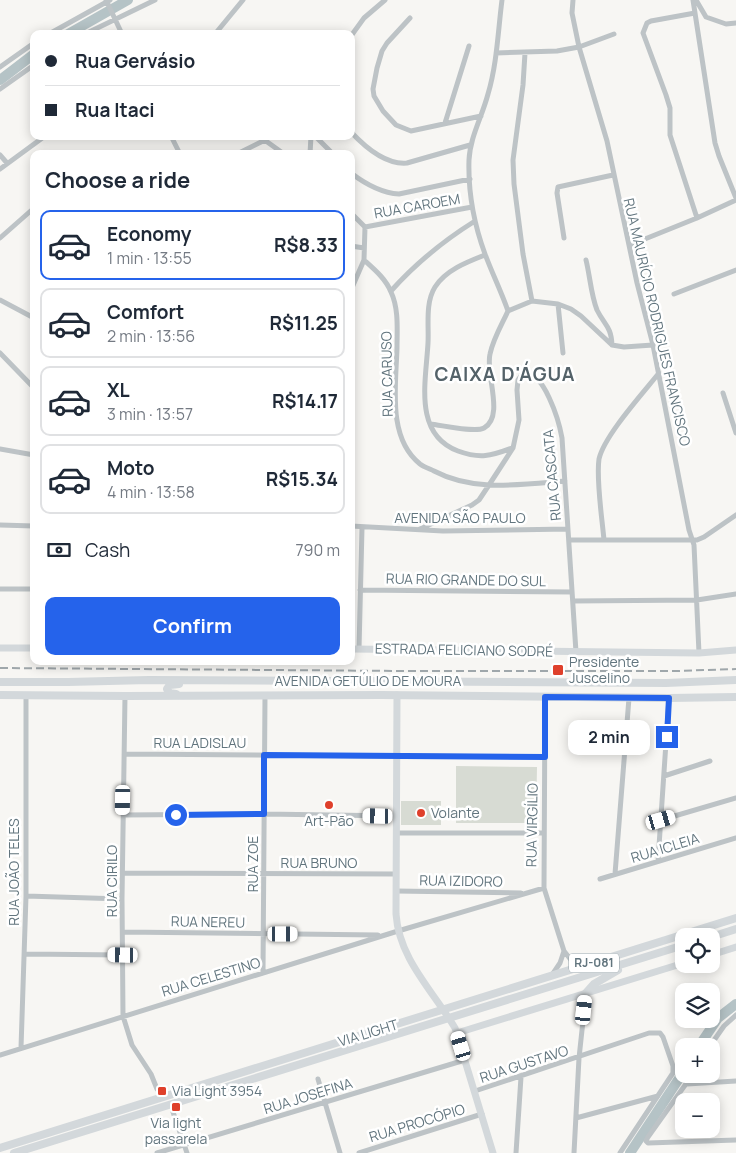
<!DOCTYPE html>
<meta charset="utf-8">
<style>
:root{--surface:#fff;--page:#f2f2f3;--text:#1f2937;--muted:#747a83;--line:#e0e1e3;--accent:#2563eb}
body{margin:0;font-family:Manrope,sans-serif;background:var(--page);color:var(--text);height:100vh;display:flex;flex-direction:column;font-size:19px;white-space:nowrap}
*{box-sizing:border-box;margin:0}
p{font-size:16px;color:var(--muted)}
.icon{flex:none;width:28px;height:28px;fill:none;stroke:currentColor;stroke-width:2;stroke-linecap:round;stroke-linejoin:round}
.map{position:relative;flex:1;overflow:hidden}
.drawer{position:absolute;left:30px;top:150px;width:325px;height:515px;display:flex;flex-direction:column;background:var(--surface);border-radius:10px;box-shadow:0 2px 12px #0003}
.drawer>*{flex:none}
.top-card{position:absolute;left:30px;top:30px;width:325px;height:110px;border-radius:10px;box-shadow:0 2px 12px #0003;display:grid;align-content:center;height:110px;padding:0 15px;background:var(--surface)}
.tools{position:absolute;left:675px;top:928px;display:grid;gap:10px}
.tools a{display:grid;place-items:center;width:45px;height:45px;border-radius:10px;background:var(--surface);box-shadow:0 2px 12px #0003;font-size:25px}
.end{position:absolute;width:22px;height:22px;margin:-11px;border:6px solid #2563eb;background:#fff;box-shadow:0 0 0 2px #fff}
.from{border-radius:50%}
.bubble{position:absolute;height:35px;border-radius:10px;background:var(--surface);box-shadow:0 2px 12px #0003;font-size:16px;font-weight:700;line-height:35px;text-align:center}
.car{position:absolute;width:15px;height:30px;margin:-15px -8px;border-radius:6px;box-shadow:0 0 4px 1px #0007;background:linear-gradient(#fff 24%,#345 0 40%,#fff 0 76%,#345 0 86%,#fff 0)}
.top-card b{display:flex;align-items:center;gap:18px;height:48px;font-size:19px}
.top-card b+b{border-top:1px solid var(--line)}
.top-card i{width:12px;height:12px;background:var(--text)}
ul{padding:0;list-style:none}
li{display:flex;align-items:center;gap:15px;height:70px;margin:0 10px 8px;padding:0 5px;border:2px solid var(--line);border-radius:10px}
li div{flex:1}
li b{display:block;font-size:19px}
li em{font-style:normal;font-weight:700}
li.on{border-color:var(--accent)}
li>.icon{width:45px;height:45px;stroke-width:1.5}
h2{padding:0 15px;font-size:22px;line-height:60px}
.pay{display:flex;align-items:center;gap:12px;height:55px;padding:0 15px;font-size:19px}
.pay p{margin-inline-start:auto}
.cta{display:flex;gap:10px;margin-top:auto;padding:10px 15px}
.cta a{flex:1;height:58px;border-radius:10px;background:var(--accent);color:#fff;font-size:20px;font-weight:700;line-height:58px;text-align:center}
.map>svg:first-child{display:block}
.green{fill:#d7dbd3}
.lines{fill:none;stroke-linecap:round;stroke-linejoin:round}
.river{stroke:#b5c3c6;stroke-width:10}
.street{stroke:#bdc3c6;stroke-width:5}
.secondary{stroke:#d3d8db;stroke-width:7}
.primary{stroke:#d3d8db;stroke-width:8}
.rail{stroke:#9fa7ab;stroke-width:2;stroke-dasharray:8 4;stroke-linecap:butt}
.route{stroke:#2563eb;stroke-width:6}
.poi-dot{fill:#df402b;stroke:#fff;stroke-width:2}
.labels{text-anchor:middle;stroke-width:5;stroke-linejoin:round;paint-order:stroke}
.shield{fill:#fff;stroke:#919ea5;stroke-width:1}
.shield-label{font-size:12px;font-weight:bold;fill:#62757e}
.street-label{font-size:14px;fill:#62757e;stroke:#fff}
.poi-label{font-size:14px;fill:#62757e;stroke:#fff;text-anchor:start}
.district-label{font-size:19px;font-weight:bold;letter-spacing:1px;fill:#546269;stroke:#fff}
</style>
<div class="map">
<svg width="736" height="1153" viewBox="0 0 736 1153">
<rect width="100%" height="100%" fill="#f7f6f3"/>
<path class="green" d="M456 766 537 767 536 823H456Z
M401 801H441V825H401Z"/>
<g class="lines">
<path class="river" d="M68 34 128 0
M0 80 34 54
M699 1046 718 1018 736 1004
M630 1153 684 1071"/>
<path class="street" d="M106 0 122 34
M502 0C498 31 497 64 488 94 482 117 470 137 469 160 468 192 474 224 485 254 492 273 501 291 508 311
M573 0 572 13 579 47 607 141 637 283 653 345 689 530 694 545 699 653
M693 0 715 143 719 156 736 198
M696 0 706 17 726 24 736 23
M695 13 651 21 647 23 643 33 666 95 670 108V135L697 218
M410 18 387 43 382 51 377 68 373 89 374 96 383 111 396 125 411 131 481 116
M49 34 110 0
M85 34 155 0
M215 34 243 0
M351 36 364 18 385 0
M496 53 557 51 579 47 614 34
M525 53 523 85 513 160 514 184 523 254 532 301
M0 67 34 43
M0 89 34 65
M445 123 469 46
M351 132C365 147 385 165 407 163L470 145
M171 136 180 154
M259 136 284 154
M315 136 333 154
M237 154 265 140
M310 154 311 136
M0 155 7 163
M0 169 45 136
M351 173C364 183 382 193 399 194L470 179
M351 213 365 227 364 260 351 290
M365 227 472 207
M0 238 34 208
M564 238 557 193 558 187 613 175
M630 245 697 218 736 200
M351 246 364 248
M485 255C467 262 446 270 435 287 425 303 429 326 428 343 426 381 413 434 458 451 480 459 491 456 512 448
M364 260C374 269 386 279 391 292 399 309 397 330 397 348 396 385 387 438 420 464 424 467 430 469 434 471 451 480 470 484 489 485 514 486 540 483 565 481
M586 260C590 276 591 295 597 310 605 326 611 326 612 345
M391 291C416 263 443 241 475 221
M674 294 736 270
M0 300 34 318
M558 304 563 353
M0 353 34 388
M723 393 736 433
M430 424C441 425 475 433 484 428 505 416 485 374 490 354 493 339 502 324 508 311L532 301 558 304 571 309 581 316 612 345 624 347 653 345
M0 449 34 455
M0 525 34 526
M351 526 443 531 568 529
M420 529 472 505 479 500 489 485 513 448 519 420 517 390 518 380 523 373C544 370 559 421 562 438L576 652
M570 540H697L704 537 736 515
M604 540C602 518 596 479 599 459 604 436 643 393 659 373
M0 589H34
M360 590 572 592
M573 601 697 600 736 594
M359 649 362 528
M125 696 122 899 123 1016 132 1045 151 1074 157 1089
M545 697 544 888 564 951 571 960 582 966
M124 754 545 757
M664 776 710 761
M123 815 264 814 397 816
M661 820 736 798
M396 833H543
M658 861 669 698
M122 873 396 874
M615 874 629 698
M600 879 736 838
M396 891 521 893
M26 896 122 899
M123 932 378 935
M25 954 123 955
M263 973 265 696
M552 975 560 963 564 951
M710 1046 724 1026 736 1015
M21 1048 26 896V695
M0 1055 398 931 544 888
M693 1074 648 1137 646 1141 648 1143 736 1140
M318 1079 340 1153
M687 1084 736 1081
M475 1091 649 1033H660L663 1037 673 1066V1073L620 1153
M173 1112 187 1153
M576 1118 658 1096
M157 1153 465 1060
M359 1153 482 1114
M516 1153 521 1077
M574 1153 579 1058 586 993"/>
<path class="secondary" d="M0 648H34
M351 649 699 653 736 650
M397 695 396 914C399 959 433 991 455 1028L493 1153
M711 955 736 947
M457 1033 684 963"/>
<path class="primary" d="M0 682H68L149 680 666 683 736 680
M176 694 169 693 167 689 170 685 179 684
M0 695 125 696 381 695 669 698 736 697
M711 937 736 929
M586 993 594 984 618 970
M0 1148 736 918
M14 1153 684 945"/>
<path class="rail" d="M0 668 405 671H677L736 669"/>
</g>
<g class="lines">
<path class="route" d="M176 815 264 814V755L545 757V697L669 698 667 737"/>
</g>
<g class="poi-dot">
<rect x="552" y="664" width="12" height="12" rx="2.5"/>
<circle cx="329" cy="805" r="5"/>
<circle cx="421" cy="813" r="5"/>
<rect x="157" y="1086" width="10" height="10" rx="2.5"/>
<rect x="171" y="1102" width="10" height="10" rx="2.5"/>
</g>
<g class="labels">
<rect class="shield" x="569" y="953.5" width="50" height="19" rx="4"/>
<g class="shield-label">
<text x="594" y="967">RJ-081</text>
</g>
<g class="street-label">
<text transform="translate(417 206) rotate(-10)" y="5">RUA CAROEM</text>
<text transform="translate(657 322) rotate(77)" y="5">RUA MAURÍCIO RODRIGUES FRANCISCO</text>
<text transform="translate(387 374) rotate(-91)" y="5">RUA CARUSO</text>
<text transform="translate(552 475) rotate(-95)" y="5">RUA CASCATA</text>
<text x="460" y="523">AVENIDA SÃO PAULO</text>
<text transform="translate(466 580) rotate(1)" y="5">RUA RIO GRANDE DO SUL</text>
<text transform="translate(464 650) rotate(1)" y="5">ESTRADA FELICIANO SODRÉ</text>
<text x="368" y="686">AVENIDA GETÚLIO DE MOURA</text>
<text x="200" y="748">RUA LADISLAU</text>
<text transform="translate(532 825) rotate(-89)" y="5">RUA VIRGÍLIO</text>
<text transform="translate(665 848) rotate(-17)" y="5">RUA ICLEIA</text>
<text x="319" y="868">RUA BRUNO</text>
<text transform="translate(253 864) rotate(-90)" y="5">RUA ZOE</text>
<text transform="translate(14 872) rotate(-90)" y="5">RUA JOÃO TELES</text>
<text transform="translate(112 881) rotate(-90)" y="5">RUA CIRILO</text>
<text transform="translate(461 881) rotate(1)" y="5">RUA IZIDORO</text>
<text transform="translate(208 922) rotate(1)" y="5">RUA NEREU</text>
<text transform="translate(211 977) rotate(-17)" y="5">RUA CELESTINO</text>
<text transform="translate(368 1033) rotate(-17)" y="5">VIA LIGHT</text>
<text transform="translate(524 1064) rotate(-18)" y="5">RUA GUSTAVO</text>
<text transform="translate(308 1096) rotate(-17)" y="5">RUA JOSEFINA</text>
<text transform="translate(417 1123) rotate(-17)" y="5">RUA PROCÓPIO</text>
</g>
<g class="poi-label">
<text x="569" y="667">Presidente<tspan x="569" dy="16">Juscelino</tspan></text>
<text x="431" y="818">Volante</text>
<text x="329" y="826" text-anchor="middle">Art-Pão</text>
<text x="172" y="1096">Via Light 3954</text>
<text x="176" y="1128" text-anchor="middle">Via light<tspan x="176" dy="16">passarela</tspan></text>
</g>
<g class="district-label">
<text x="505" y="381">CAIXA D'ÁGUA</text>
</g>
</g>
</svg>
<div class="tools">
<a><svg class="icon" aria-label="locate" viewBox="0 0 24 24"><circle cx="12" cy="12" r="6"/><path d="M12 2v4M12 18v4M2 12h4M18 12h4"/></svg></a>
<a><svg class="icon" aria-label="layers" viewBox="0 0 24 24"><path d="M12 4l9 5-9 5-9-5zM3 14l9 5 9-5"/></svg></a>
<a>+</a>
<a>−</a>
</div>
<i class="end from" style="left:176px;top:815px"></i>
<i class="end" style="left:667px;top:737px"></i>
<div class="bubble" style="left:568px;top:720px;width:82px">2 min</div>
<i class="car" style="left:123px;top:800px;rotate:181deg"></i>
<i class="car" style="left:378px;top:816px;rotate:271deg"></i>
<i class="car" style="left:661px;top:820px;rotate:74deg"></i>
<i class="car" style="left:283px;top:934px;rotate:90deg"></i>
<i class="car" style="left:123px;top:955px;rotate:271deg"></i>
<i class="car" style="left:584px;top:1010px;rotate:6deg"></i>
<i class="car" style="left:461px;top:1046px;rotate:343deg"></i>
<div class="top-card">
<b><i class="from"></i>Rua Gervásio</b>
<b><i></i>Rua Itaci</b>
</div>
<section class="drawer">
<h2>Choose a ride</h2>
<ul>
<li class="on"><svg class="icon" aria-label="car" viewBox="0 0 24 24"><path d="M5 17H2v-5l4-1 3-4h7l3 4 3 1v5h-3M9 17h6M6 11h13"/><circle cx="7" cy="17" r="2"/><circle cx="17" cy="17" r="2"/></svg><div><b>Economy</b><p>1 min · 13:55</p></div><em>R$8.33</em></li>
<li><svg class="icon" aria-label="car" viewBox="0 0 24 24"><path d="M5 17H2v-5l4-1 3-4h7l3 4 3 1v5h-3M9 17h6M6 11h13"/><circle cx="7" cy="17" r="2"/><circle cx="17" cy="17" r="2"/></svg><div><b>Comfort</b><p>2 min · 13:56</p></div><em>R$11.25</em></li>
<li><svg class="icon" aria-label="car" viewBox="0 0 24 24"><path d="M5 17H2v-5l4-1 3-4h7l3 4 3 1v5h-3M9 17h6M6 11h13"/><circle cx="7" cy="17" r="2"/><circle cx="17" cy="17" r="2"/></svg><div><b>XL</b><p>3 min · 13:57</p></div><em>R$14.17</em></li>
<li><svg class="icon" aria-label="car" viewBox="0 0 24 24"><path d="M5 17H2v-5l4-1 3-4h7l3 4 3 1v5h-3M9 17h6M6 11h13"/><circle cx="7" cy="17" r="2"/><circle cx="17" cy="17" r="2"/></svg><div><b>Moto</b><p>4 min · 13:58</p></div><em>R$15.34</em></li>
</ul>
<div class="pay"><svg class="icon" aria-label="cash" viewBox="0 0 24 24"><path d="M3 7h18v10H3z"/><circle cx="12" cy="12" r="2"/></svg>Cash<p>790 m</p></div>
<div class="cta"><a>Confirm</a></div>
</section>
</div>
